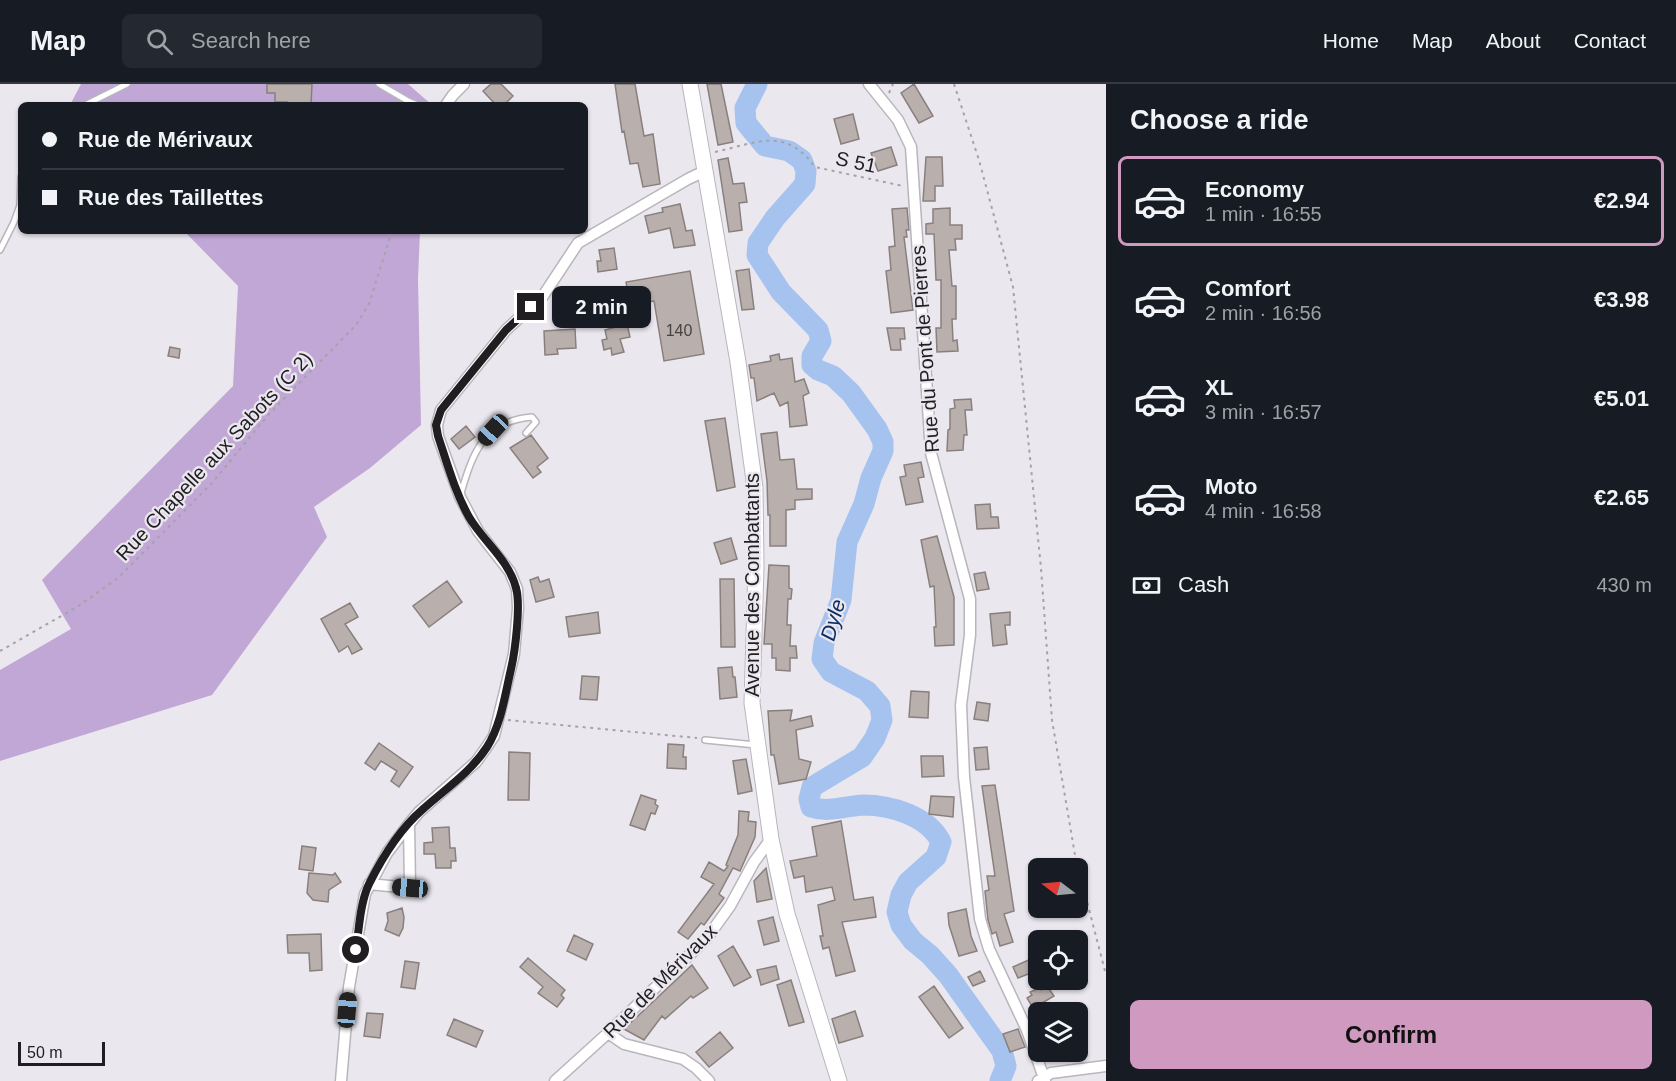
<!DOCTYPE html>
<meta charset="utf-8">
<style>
:root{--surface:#171b24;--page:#242831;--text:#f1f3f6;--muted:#9ea1a6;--line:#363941;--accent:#cf99c0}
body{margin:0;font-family:Arial,sans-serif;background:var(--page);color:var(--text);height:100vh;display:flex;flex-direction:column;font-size:22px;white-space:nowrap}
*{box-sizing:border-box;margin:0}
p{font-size:20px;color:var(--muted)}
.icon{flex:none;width:33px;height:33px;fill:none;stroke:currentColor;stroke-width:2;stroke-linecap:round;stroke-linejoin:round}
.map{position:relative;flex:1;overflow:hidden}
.details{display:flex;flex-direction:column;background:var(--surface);width:570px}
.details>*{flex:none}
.guide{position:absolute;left:18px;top:18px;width:570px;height:132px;border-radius:9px;box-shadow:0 2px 4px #0004;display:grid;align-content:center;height:132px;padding:0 24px;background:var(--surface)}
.needle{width:39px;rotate:286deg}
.tools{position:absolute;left:1028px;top:774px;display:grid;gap:12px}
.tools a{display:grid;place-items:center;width:60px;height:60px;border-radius:9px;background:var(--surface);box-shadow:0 2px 4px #0004;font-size:30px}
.scale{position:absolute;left:18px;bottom:15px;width:87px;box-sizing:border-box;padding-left:6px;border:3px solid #201e21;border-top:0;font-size:16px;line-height:21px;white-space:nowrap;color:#201e21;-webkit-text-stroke:4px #ebe7ef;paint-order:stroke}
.end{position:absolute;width:27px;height:27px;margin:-14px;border:8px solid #201e21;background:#fff;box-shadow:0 0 0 3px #fff}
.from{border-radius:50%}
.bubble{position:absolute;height:42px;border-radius:9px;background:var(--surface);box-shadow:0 2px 4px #0004;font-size:20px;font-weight:700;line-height:42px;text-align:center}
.car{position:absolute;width:18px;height:36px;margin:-18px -9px;border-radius:8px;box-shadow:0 0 4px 2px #0007;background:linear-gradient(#222 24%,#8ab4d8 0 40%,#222 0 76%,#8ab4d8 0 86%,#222 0)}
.guide b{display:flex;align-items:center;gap:21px;height:57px;font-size:22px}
.guide b+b{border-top:2px solid var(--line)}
.guide i{width:15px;height:15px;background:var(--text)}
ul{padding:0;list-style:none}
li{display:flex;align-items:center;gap:18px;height:90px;margin:0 12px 9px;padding:0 12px;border:3px solid transparent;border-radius:9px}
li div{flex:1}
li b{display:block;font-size:22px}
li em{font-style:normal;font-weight:700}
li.active{border-color:var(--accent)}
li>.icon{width:54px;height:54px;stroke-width:1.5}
h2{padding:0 24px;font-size:27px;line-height:72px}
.pay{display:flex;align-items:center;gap:15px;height:66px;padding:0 24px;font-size:22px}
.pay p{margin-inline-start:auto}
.primary-button{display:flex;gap:12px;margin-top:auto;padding:12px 24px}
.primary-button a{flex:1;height:69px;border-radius:9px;background:var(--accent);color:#111;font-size:24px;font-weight:700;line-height:69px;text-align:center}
header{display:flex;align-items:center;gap:36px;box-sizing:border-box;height:84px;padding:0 30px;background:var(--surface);border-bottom:2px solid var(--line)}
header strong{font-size:28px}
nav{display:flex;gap:33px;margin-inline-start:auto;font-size:21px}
.search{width:420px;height:54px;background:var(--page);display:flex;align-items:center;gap:15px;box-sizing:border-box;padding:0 21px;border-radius:9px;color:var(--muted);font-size:22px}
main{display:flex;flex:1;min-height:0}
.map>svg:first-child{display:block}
.forest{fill:#c1a7d5}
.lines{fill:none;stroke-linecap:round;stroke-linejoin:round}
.river{stroke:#a6c3f0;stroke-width:21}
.building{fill:#b9afac;stroke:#89807e;stroke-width:1.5}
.service-casing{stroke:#b9b5bc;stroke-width:8}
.minor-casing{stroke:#b9b5bc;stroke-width:13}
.secondary-casing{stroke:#b9b5bc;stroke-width:17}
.path{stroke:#a5a2a8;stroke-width:2;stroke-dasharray:3 4.5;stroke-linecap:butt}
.service{stroke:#fff;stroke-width:5}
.minor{stroke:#fff;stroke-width:10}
.secondary{stroke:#fff;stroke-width:15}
.route{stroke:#201e21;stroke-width:8}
.labels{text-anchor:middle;stroke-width:4.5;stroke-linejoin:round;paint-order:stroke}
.number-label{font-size:16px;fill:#464244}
.street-label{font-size:20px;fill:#201e21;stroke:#ebe7ef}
.water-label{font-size:21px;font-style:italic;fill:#0b2f63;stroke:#ebe7ef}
</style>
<header>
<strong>Map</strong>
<div class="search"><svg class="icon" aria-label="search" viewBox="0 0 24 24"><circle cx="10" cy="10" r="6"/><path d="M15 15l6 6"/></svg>Search here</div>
<nav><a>Home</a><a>Map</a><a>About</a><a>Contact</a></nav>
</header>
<main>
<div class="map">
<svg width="1106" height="997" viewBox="0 0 1106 997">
<rect width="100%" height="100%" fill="#ebe7ef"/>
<path class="forest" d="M81 0H408L432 21H70Z
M184 147H420L418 195 421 341 370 384 314 423 327 453 212 611 0 677V586L71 545 42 496 233 302 238 202Z"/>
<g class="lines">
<path class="river" d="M757 0 745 24 746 39 765 62 789 67 802 76 806 87 805 100 775 134 758 159 757 171 781 208 818 246 821 257 812 272V281L818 286 833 292 851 309 877 345 883 358V367L871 394 864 420 847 458 841 516 824 559 822 575 831 588 867 607 880 622 882 636 875 654 862 673 812 703 809 715 811 723C829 729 845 722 863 721 891 721 928 732 941 758L936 773 908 798 901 811 897 828 901 841 913 857 930 871 948 891 1002 967 1006 982 1000 997"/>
</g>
<path class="building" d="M267 0H312L311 21H286L287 18H275V9H267Z
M491 0H501L513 12 504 21H496L483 7Z
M615 0H635L644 52 653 50 660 100 643 103 638 79 630 80 624 47 622 48Z
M707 0H721L733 58 718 61Z
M914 0 933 32 919 39 901 9Z
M853 30 859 55 841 60 834 35Z
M891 63 897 81 878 87 871 69Z
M926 73H942L943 102H935V117H923Z
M728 74 733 100 744 99 747 118 739 119 742 146 729 148 718 76Z
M680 120 686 147 692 146 695 161 674 164 670 144 649 149 645 132 663 128 662 124Z
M907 124 909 146H906L907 153H904L913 226 891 229 886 187 891 186 889 163 895 162 892 125Z
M950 124V141H962V155H955L956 166H949L952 202H956V235H952L953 257 957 256 958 267 937 268 936 244H941V196H936L934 150H926V140L933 139V125Z
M614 164 617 185 598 188 597 177H601L599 166Z
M749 185 754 225 742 226 736 187Z
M690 187 704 270 664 277 654 217 630 221 626 198Z
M627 240 630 253 620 255 624 268 612 271 611 264 604 266 602 256 607 255 605 246Z
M887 244H904L905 255H900L901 266H891Z
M575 245 576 264 557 265 558 270 545 271 544 247Z
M170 263 180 265 179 274 168 272Z
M779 270 780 276 792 274 795 298 804 295 809 309 803 312 807 341 790 343 788 318 780 322 774 309 757 317 754 294H751L749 281 771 277 770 272Z
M971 315 972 326H965L967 351H964L963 366 947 367 948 346 950 345V325L955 324 954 316Z
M725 334 735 403 717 407 705 337Z
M466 342 475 353 459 365 451 355Z
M777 348 780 376 794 375 797 405H812V415L795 416V425L786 426V462H770V431H768L767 397 761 350Z
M531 351 548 374 537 383 541 388 533 394 510 364Z
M921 378 924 393 918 394 923 418 906 421 900 393 906 392 904 381Z
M990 420 991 433H998L999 444 977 445 975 421Z
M937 452 954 513V561L935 562 934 543H936L934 502 930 503 921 456Z
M731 454 737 475 721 480 714 459Z
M769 481 789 482V504L792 505 791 515H788L787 541H791L790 562H796L797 574H790V587L776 586V574H772V560H764Z
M985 488 989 505 977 507 974 490Z
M538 493 540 498 549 495 554 513 536 518 530 496Z
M720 495H734L735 563H721Z
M447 497 462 518 429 543 413 522Z
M350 519 358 533 345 540 362 565 352 570 348 562 339 568 321 535Z
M598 528 600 549 569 553 566 533Z
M1010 528V541H1005L1007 560 993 562 990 530Z
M732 583 733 593H735L737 613 720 615 718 584Z
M582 592 599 593 597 616 580 615Z
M911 607 929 608 928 634 909 633Z
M977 618 990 620 988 637 974 635Z
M792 626 790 637 811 632 813 642 796 646 799 675 811 678 806 695 779 700 774 671H771L768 627Z
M379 659 413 683 399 703 391 697 397 687 381 677 375 686 365 679Z
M668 660 684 661 683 673H686V685L667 684Z
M987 663 989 685 976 686 974 664Z
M509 668 530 669 529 716H508Z
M921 672H943L944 692 922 693Z
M746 675 752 707 738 710 733 677Z
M995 701 1014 827 1004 830 1013 858 1000 862 996 848 992 850 988 836 985 807 989 806 987 792H995L982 702Z
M641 711 656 716 655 720 658 722 655 730 651 729 645 746 630 741Z
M931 712 954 713 953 733 929 730Z
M739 727 749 728 748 737 756 738 755 753 740 787 733 784 719 810 724 814 704 841 701 839 688 855 678 848 714 800 701 793 709 778 724 787 728 782 726 781 738 751Z
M841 737 854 816 873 813 876 833 842 838 855 887 836 892 829 863 823 865 820 852H823L818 821 835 816 832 803 806 808 804 792 794 794 790 777 817 772 812 743Z
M449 743 450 764H455L456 777H451V784H436L435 770H424V759L433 758 432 744Z
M302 762 316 764 313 787 299 785Z
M766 784 772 815 757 818 754 797Z
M309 789 333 791 335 789 341 798 329 806 328 818 313 816 307 809Z
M402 824 404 833 403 844 399 852 385 846 388 837 387 829Z
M966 825 971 852 977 867 959 872 949 841 948 829Z
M773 833 779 857 764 861 758 837Z
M321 850 322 886 310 887 309 869H288L287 851Z
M574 851 593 860 586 876 567 867Z
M733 862 751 893 734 902 718 872Z
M528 874 565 906 561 911 564 914 557 923 538 909 543 903 520 883Z
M1031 875 1036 887 1018 894 1013 883Z
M405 877 419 879 415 905 401 903Z
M692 881 708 904 693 914 691 912 665 935 662 932 644 956 624 945Z
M776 882 779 895 761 901 757 886Z
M980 887 985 897 973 902 968 893Z
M791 896 804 938 789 942 777 901Z
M934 902 963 944 949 954 919 913Z
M1047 902 1054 912 1042 919 1044 922 1036 929 1027 914 1032 911 1030 908 1040 904 1041 906Z
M855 927 863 952 839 959 832 935Z
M367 929 383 930 380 954 364 952Z
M454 935 483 947 476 963 447 951Z
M1018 945 1025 963 1010 968 1003 950Z
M720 948 733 964 709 983 696 968Z"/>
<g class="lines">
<defs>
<path id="service" d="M379 0 408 17 418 21
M85 21 127 0
M0 166 14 138 20 121 21 93
M461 409C473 368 484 337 532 333L536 338 526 349
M705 656 756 661"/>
<path id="minor" d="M869 0 898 36 911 63 931 369 970 515V551L961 621 964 693 980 835 989 865 1027 946 1045 997
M446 21 453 11 464 0
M369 800 410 804 409 740
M608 949 624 960 683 975 696 984 709 997
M341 997 349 903 365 810 387 769 409 740 419 728 476 678 486 664 494 652 514 570 518 524 517 505 510 488 478 447 460 413 438 352 437 341 441 326 506 246 543 212 578 159 688 95 705 87
M555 997 608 949 707 854 730 822 754 778 771 755
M1038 997 1051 989 1106 982"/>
<path id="secondary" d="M690 0 738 278 755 404 756 482 752 619 771 755 787 830 839 997"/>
</defs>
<use href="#service" class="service-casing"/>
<use href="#minor" class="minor-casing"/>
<use href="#secondary" class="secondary-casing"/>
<path class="path" d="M954 0 979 76 1013 203 1041 484 1052 636 1075 771 1106 891
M889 9 893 0
M715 68C756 59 785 42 815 83L903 102
M0 567 77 523 118 494 211 400 270 329 356 241 369 220 392 147
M508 636 697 654"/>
<use href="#service" class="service"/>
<use href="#minor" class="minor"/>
<use href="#secondary" class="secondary"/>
</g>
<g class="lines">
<path class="route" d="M356 866C359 845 360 819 369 800 382 774 400 745 422 726 444 706 471 688 487 663 501 641 505 611 511 585 515 568 521 521 516 504 509 476 483 457 469 433 455 408 447 379 438 352L436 341 441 326 506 246 531 223"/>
</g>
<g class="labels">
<g class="number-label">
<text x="679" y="252">140</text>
</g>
<g class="street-label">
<text transform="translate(856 78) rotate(12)" y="7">S 51</text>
<text transform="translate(925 265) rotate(-94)" y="7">Rue du Pont de Pierres</text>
<text transform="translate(214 372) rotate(-47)" y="7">Rue Chapelle aux Sabots (C 2)</text>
<text transform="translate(752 501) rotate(-90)" y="7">Avenue des Combattants</text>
<text transform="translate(660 897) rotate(-45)" y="7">Rue de Mérivaux</text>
</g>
<g class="water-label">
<text transform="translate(833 536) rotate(-74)" y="7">Dyle</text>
</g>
</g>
</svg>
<div class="tools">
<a><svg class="needle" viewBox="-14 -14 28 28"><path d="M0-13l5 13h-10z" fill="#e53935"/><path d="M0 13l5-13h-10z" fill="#9ea1a6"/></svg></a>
<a><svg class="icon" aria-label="locate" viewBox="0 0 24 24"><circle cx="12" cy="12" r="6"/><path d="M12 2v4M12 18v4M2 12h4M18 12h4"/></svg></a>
<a><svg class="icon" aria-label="layers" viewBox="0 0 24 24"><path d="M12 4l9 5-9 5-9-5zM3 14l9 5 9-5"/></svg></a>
</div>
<div class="scale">50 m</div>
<i class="end from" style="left:356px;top:866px"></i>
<i class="end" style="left:531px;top:223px"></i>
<div class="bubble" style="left:552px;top:202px;width:99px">2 min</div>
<i class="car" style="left:493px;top:346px;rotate:223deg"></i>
<i class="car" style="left:410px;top:804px;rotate:275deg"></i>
<i class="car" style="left:347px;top:926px;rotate:5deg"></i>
<div class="guide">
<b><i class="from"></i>Rue de Mérivaux</b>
<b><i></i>Rue des Taillettes</b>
</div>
</div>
<section class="details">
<h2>Choose a ride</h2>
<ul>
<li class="active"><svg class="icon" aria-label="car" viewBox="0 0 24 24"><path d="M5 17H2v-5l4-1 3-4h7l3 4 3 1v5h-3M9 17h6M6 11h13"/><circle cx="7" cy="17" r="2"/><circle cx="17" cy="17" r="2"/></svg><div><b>Economy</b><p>1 min · 16:55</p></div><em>€2.94</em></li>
<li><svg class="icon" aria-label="car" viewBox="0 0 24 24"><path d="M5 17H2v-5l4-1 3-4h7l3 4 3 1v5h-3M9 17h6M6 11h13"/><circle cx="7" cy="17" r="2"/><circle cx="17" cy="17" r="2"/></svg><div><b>Comfort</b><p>2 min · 16:56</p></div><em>€3.98</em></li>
<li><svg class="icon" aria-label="car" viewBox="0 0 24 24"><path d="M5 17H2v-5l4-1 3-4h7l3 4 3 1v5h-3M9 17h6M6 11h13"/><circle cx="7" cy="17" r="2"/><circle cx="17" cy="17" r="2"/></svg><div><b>XL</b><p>3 min · 16:57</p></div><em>€5.01</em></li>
<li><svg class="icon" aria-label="car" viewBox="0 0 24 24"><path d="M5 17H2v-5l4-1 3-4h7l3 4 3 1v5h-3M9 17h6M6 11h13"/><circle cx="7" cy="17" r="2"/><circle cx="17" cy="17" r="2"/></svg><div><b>Moto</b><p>4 min · 16:58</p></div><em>€2.65</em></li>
</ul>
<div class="pay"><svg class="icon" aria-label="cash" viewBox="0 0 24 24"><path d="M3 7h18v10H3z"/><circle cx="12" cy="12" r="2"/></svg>Cash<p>430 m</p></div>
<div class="primary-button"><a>Confirm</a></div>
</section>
</main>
